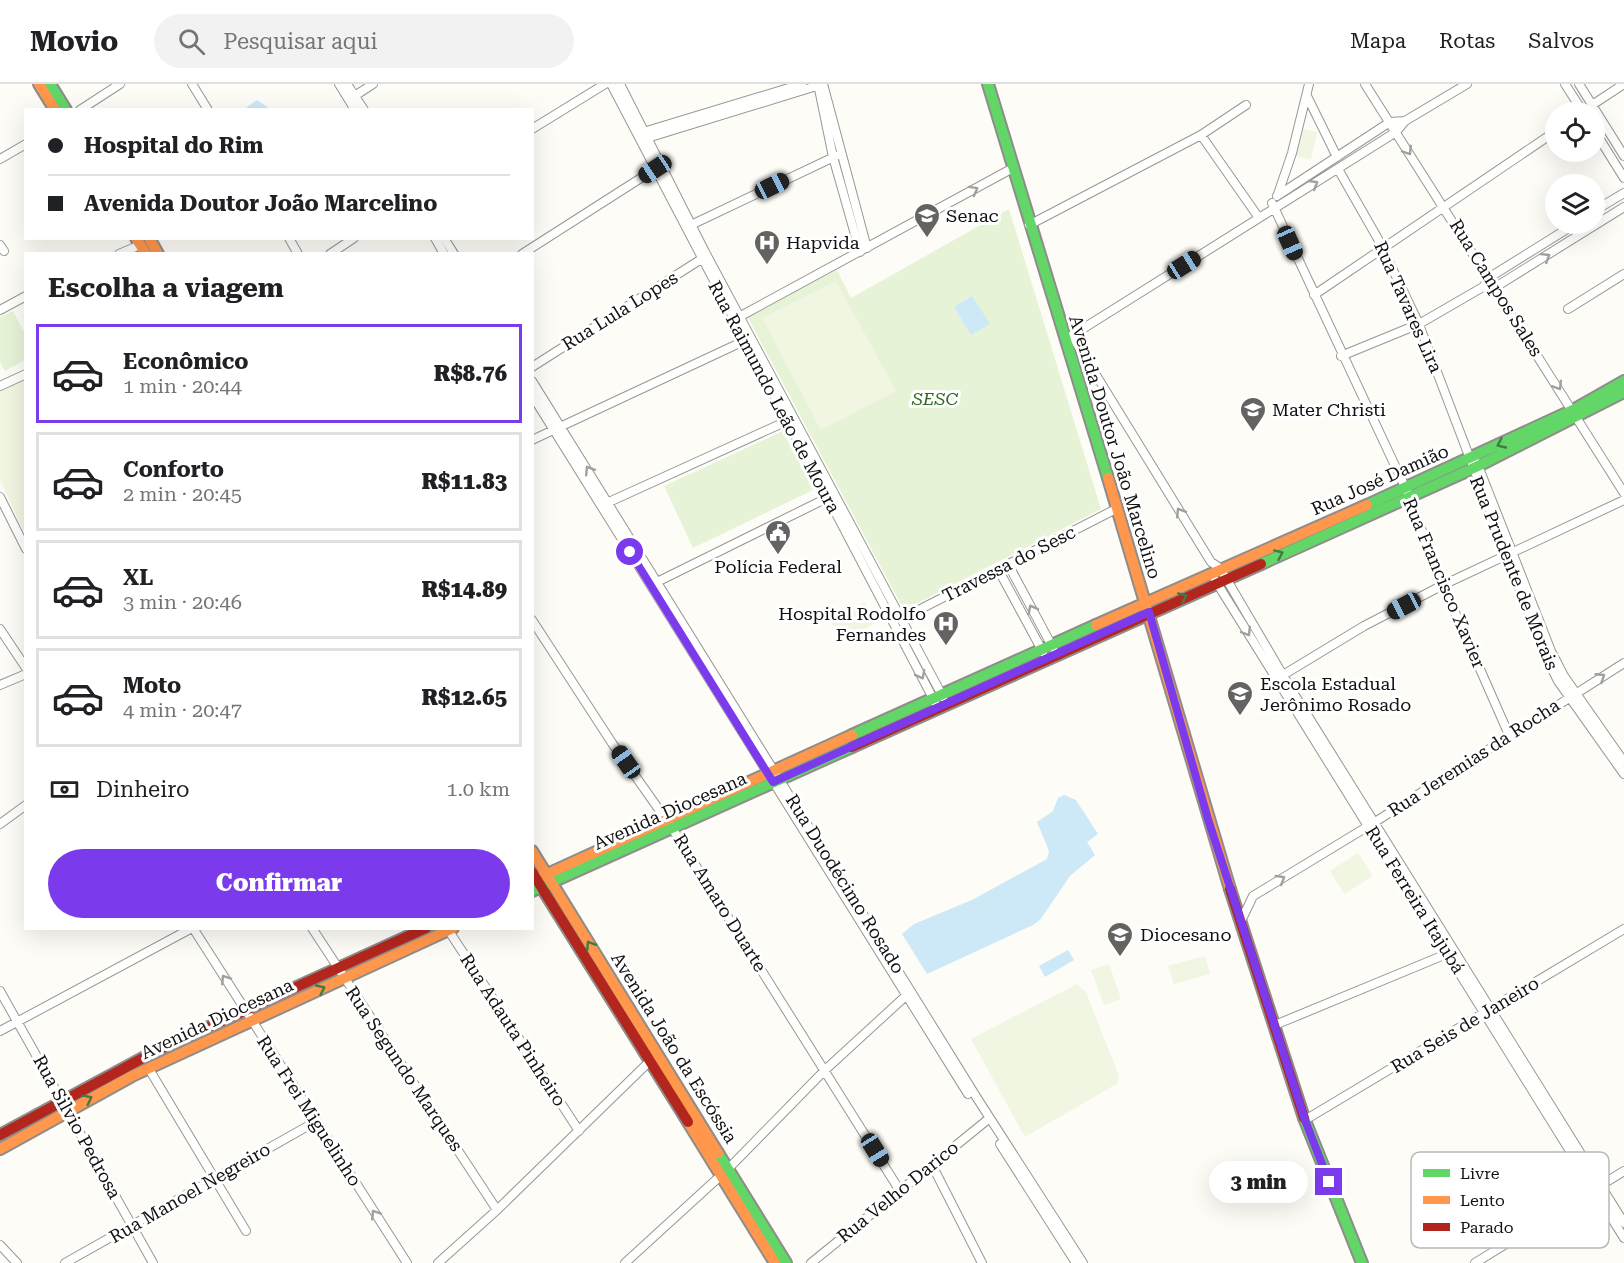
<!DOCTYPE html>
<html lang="pt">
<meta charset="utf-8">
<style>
:root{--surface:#fff;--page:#f2f2f2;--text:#202124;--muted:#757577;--line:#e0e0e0;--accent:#7c3aed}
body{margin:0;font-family:"Roboto Serif",serif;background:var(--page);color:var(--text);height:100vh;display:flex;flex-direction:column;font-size:22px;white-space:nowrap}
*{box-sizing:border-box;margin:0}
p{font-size:20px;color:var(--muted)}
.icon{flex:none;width:33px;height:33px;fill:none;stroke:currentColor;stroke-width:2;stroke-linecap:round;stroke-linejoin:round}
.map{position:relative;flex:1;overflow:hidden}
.drawer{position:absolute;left:24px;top:168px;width:510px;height:678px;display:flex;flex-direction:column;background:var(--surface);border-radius:0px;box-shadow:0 6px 24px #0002}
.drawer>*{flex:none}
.top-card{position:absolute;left:24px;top:24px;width:510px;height:132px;border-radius:0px;box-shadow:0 6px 24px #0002;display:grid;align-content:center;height:132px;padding:0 24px;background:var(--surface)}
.tools{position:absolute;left:1545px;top:18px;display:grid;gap:12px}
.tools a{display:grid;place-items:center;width:60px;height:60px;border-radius:50%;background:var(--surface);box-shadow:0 6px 24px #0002;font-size:30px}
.end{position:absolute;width:27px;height:27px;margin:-14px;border:8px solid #7c3aed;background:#fff;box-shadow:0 0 0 3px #fff}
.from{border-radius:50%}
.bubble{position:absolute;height:42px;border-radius:21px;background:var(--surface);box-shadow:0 6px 24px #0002;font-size:20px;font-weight:800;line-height:42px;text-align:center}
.car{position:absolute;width:18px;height:36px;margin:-18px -9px;border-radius:8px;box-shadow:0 0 4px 2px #0007;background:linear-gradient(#222 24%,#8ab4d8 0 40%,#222 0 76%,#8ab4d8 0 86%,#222 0)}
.top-card b{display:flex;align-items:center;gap:21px;height:57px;font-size:22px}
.top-card b+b{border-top:2px solid var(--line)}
.top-card i{width:15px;height:15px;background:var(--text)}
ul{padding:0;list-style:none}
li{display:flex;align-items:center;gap:18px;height:99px;margin:0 12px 9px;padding:0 12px;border:3px solid var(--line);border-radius:0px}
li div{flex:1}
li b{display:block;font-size:22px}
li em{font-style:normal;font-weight:800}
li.active{border-color:var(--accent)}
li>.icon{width:54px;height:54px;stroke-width:1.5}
h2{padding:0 24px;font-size:27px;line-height:72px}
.pay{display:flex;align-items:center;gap:15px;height:66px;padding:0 24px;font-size:22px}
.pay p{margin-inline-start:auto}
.action{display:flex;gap:12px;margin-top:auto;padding:12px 24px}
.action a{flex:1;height:69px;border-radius:36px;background:var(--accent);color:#fff;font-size:24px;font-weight:800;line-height:69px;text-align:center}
header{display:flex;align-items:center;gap:36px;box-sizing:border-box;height:84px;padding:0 30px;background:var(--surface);border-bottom:2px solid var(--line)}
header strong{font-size:28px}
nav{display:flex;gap:33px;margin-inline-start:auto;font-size:21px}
.search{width:420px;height:54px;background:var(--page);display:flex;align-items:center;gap:15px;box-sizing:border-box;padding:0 21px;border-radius:33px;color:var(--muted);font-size:22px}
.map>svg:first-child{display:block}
.green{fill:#e7f3d7}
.pitch{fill:#f0f6e1}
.water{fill:#cde8f7}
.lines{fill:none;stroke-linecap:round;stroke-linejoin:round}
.street-casing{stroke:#979795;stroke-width:10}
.fast-casing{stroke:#8e8d8b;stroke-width:14}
.slow-casing{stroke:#8e8d8b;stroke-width:14}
.jam-casing{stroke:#8e8d8b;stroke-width:14}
.street{stroke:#fffffe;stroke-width:8}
.fast{stroke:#63d668;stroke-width:10}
.slow{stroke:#ff974d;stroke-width:10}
.jam{stroke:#b3261e;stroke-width:10}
.oneway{stroke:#a0a09f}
.oneway2{stroke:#3e7d41}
.route{stroke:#7c3aed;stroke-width:8}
.labels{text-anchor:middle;stroke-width:6;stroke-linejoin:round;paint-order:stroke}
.poi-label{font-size:18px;fill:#111;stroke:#fff;text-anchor:start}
.street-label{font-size:18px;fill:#111;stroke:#fff}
.park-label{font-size:18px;font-style:italic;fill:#2f6b1f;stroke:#fff}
.key{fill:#fff;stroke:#b8b8b8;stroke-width:1.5}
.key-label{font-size:16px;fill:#111}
</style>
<header>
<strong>Movio</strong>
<div class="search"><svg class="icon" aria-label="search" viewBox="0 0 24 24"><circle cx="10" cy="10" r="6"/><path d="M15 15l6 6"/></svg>Pesquisar aqui</div>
<nav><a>Mapa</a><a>Rotas</a><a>Salvos</a></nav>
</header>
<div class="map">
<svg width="1624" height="1179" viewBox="0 0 1624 1179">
<rect width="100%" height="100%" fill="#fdfcf7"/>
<path class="green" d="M1009 125 1101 425 904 526 747 232 837 186 851 214Z
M13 227 25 250V276L5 287 0 278V233Z
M783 347 813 406 693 464 664 402Z"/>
<path class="pitch" d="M1304 45 1317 48 1311 76 1296 72Z
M836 197 896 307 821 346 762 234Z
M25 294V450L0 396V306Z
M865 518 877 538 843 558 831 538Z
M1358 769 1373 792 1344 810 1330 787Z
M1205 872 1210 890 1174 900 1168 882Z
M1109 880 1121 915 1104 921 1091 886Z
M1077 900 1086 908 1119 992 1118 999 1025 1053 971 955Z"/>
<path class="water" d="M257 16 270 25H244Z
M972 212 990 240 971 251 954 223Z
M1064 711 1076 716 1098 750 1087 758 1095 771 1070 792 1040 836 1033 841 927 890 902 850 914 840 972 816 1047 775 1049 767 1037 738 1053 727 1058 714Z
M1068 866 1074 876 1045 893 1039 882Z"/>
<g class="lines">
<defs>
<path id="street" d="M192 0 208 26
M339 0 355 26
M347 0 364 26
M611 0 938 624
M620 0 705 168 943 613
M818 0 833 73 860 168
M823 0 867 164
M1365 0 1624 409
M1565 0 1583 28
M1579 0 1624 72
M1307 12 1337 73
M353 13 373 0
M1592 21 1624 0
M80 26 120 0
M532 45 605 0
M1594 46 1624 94
M640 49 802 0
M1201 51 1259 134
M644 55 823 0
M0 75 26 60
M1338 85 1378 155 1418 238 1544 569 1558 597 1624 690
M1278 110 1292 69 1309 0
M1277 112 1390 38 1405 37
M1272 119 1405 403 1443 501 1509 651
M1594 127 1624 109
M691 141 836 72
M1029 141 1201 51 1246 21
M289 154 298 170
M435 154 444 170
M444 154 454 170
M0 161 4 167
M119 170 140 161
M330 170 354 154
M522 170 655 85
M1494 204 1624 123
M1314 211 1556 47
M1568 225 1624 190
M0 226 26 212
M737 234 1013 84
M1072 252 1211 478 1220 484 1291 605 1624 1139
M1068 254 1396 48 1405 37 1467 0
M1341 272 1419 240 1483 203 1490 193 1575 140
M532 283 703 174
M532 297 977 1014 1083 1179
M0 302 26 290
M532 311 968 1010
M532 356 744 257
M1477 379 1551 567 1564 592 1624 678
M0 413 26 465
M609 418 787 337
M1008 480 1053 564
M998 485 1043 568
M1215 496 1624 1154
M659 497 827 414
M901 535 1116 425
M532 536 612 659 672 744 900 1107
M0 545 26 584
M1283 591 1364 542 1443 501 1624 416
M0 601 26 590
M0 740 26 721
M1242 835 1253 812 1263 806 1375 738 1624 579
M193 844 407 1179
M312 844 497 1126
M447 844 579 1047
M0 907 153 1179
M1275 941 1449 869
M0 947 192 844
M149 985 246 1147
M1305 1036 1624 845
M1000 1060 1076 1179
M932 1081 982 1179
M0 1161 17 1179
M65 1179 315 1038
M438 1179 497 1126 651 976
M625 1179 729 1084 825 986 909 909
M811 1179 986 1037
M1475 1179 1624 1087"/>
<path id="fast" d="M50 0 66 26
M988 0 1108 394
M1367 421 1573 326 1624 297
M1261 480 1478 382 1624 308
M852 651 1096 541
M532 807 852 663
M1304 1034 1362 1179
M718 1069 786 1179"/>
<path id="slow" d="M39 0 55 26
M136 154 146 170
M149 154 158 170
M1108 394 1230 805
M1096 541 1367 421
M532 767 718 1069
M532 797 852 651
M688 1038 775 1179
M0 1065 132 992 453 844"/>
<path id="jam" d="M852 663 1261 480
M532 788 688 1038
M1230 805 1304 1034
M0 1051 156 967 426 844"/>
</defs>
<use href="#street" class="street-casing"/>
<use href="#fast" class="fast-casing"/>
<use href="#slow" class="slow-casing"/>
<use href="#jam" class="jam-casing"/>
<use href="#street" class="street"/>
<use href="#fast" class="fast"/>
<use href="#slow" class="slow"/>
<use href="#jam" class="jam"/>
</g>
<defs><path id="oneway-chevron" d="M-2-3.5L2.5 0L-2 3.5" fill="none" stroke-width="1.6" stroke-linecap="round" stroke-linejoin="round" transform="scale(1.5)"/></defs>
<g class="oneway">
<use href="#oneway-chevron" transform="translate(1408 67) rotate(57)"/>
<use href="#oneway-chevron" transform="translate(1314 100) rotate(-31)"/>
<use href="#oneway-chevron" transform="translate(974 106) rotate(-29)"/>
<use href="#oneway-chevron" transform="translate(1546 173) rotate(-32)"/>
<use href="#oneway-chevron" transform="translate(1558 302) rotate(58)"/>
<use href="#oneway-chevron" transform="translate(589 386) rotate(-122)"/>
<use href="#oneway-chevron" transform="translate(1180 428) rotate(-122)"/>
<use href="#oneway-chevron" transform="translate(1032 525) rotate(-118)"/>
<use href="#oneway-chevron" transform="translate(1247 548) rotate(58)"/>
<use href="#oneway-chevron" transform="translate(921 591) rotate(62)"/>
<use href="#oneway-chevron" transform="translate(1601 593) rotate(-33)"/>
<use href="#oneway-chevron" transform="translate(1281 795) rotate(-31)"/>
<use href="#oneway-chevron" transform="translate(225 895) rotate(-123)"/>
<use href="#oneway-chevron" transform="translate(375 1130) rotate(-123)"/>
</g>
<g class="oneway2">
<use href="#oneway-chevron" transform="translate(1501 360) rotate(155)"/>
<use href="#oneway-chevron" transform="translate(1279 470) rotate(-24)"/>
<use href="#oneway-chevron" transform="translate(1183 513) rotate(-24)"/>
<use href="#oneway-chevron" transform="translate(590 861) rotate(-122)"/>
<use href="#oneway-chevron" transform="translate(321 905) rotate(-25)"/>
<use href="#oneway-chevron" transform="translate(88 1015) rotate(-27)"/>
</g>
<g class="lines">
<path class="route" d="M630 468 773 698 1149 528 1208 735 1305 1036 1329 1098"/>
</g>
<defs>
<symbol id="university-pin" viewBox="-11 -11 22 30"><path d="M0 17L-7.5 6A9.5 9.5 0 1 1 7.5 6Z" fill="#646362" stroke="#fff"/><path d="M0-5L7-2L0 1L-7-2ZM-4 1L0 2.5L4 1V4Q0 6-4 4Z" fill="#fff"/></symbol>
<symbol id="hospital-pin" viewBox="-11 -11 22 30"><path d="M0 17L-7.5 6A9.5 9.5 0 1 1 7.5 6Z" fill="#646362" stroke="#fff"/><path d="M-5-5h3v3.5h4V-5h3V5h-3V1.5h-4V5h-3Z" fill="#fff"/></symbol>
<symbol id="civic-pin" viewBox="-11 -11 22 30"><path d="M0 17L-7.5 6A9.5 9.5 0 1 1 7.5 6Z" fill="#646362" stroke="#fff"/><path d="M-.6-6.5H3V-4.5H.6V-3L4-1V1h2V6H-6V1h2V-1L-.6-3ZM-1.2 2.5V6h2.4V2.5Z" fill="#fff"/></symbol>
<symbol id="school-pin" viewBox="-11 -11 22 30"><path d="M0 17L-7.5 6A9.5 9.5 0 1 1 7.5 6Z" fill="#646362" stroke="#fff"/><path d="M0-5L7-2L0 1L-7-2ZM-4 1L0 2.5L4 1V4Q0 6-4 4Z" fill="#fff"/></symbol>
</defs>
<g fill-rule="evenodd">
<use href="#university-pin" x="912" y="117" width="30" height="40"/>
<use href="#hospital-pin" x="752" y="144" width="30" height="40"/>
<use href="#university-pin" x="1238" y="311" width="30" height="40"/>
<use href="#civic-pin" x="763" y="434" width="30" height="40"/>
<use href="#hospital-pin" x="931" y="525" width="30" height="40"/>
<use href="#school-pin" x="1225" y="595" width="30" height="40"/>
<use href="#university-pin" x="1105" y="836" width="30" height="40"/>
</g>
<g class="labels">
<g class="poi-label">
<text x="946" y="138">Senac</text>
<text x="786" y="165">Hapvida</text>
<text x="1272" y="332">Mater Christi</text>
<text x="778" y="489" text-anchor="middle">Polícia Federal</text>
<text x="926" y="536" text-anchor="end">Hospital Rodolfo<tspan x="926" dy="21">Fernandes</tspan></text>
<text x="1260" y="606">Escola Estadual<tspan x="1260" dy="21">Jerônimo Rosado</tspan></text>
<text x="1140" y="857">Diocesano</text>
</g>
<g class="street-label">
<text transform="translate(1496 204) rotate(58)" y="6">Rua Campos Sales</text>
<text transform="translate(1408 223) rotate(66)" y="6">Rua Tavares Lira</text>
<text transform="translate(620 227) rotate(-32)" y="6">Rua Lula Lopes</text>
<text transform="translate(774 313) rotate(62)" y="6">Rua Raimundo Leão de Moura</text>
<text transform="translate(1115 363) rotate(73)" y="6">Avenida Doutor João Marcelino</text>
<text transform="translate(1380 396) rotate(-24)" y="6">Rua José Damião</text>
<text transform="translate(1009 480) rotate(-27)" y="6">Travessa do Sesc</text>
<text transform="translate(1514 489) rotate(68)" y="6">Rua Prudente de Morais</text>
<text transform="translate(1444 499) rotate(67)" y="6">Rua Francisco Xavier</text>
<text transform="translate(1474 674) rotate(-33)" y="6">Rua Jeremias da Rocha</text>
<text transform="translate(670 727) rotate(-24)" y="6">Avenida Diocesana</text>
<text transform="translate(845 800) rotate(58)" y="6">Rua Duodécimo Rosado</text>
<text transform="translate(1415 816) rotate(58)" y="6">Rua Ferreira Itajubá</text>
<text transform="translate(720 819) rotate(58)" y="6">Rua Amaro Duarte</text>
<text transform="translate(217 935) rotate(-25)" y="6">Avenida Diocesana</text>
<text transform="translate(1465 941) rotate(-31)" y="6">Rua Seis de Janeiro</text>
<text transform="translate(513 946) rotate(57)" y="6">Rua Adauta Pinheiro</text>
<text transform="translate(674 964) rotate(58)" y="6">Avenida João da Escóssia</text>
<text transform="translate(404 985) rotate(56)" y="6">Rua Segundo Marques</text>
<text transform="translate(309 1027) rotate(57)" y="6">Rua Frei Miguelinho</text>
<text transform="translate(77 1043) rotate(61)" y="6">Rua Silvio Pedrosa</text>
<text transform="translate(898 1108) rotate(-39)" y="6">Rua Velho Darico</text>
<text transform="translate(190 1109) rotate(-30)" y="6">Rua Manoel Negreiro</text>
</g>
<g class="park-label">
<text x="935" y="321">SESC</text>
</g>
</g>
<rect x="1411" y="1068" width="198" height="96" rx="9" class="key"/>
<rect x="1423" y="1085" width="27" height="8" fill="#63d668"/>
<rect x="1423" y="1112" width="27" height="8" fill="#ff974d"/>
<rect x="1423" y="1139" width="27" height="8" fill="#b3261e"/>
<g class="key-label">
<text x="1460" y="1095">Livre</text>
<text x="1460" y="1122">Lento</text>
<text x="1460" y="1149">Parado</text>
</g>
</svg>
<div class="tools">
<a><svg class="icon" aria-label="locate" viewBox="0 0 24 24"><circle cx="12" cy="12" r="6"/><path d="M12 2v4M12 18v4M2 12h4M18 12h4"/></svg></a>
<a><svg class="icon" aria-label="layers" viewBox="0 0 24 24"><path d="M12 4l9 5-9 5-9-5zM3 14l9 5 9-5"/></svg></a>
</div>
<i class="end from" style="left:630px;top:468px"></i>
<i class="end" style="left:1329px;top:1098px"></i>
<div class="bubble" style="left:1209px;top:1077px;width:99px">3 min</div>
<i class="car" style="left:655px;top:85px;rotate:237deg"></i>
<i class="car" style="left:772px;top:102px;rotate:64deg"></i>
<i class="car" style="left:1290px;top:159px;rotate:156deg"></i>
<i class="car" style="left:1184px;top:181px;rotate:58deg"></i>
<i class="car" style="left:1404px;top:522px;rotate:242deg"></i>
<i class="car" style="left:626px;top:678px;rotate:325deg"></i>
<i class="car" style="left:875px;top:1066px;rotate:148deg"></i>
<div class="top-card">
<b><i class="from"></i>Hospital do Rim</b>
<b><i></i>Avenida Doutor João Marcelino</b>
</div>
<section class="drawer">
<h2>Escolha a viagem</h2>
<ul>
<li class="active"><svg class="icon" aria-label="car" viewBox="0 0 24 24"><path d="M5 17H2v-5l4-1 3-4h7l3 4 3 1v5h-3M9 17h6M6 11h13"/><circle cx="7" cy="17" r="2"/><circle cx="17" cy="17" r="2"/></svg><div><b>Econômico</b><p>1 min · 20:44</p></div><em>R$8.76</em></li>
<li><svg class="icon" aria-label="car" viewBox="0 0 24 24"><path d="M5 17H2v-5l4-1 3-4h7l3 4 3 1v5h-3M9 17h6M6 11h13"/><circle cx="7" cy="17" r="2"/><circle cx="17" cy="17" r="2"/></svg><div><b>Conforto</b><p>2 min · 20:45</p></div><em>R$11.83</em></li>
<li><svg class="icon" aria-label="car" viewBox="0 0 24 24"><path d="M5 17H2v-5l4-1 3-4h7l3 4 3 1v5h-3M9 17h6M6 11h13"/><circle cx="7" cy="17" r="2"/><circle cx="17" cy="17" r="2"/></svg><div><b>XL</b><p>3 min · 20:46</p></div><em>R$14.89</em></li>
<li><svg class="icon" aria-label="car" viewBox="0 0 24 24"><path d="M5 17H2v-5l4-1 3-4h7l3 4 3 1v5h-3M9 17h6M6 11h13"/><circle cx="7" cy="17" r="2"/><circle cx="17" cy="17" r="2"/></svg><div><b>Moto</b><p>4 min · 20:47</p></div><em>R$12.65</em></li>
</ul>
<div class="pay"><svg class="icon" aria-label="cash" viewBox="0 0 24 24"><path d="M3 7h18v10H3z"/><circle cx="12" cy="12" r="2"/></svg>Dinheiro<p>1.0 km</p></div>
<div class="action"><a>Confirmar</a></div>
</section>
</div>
